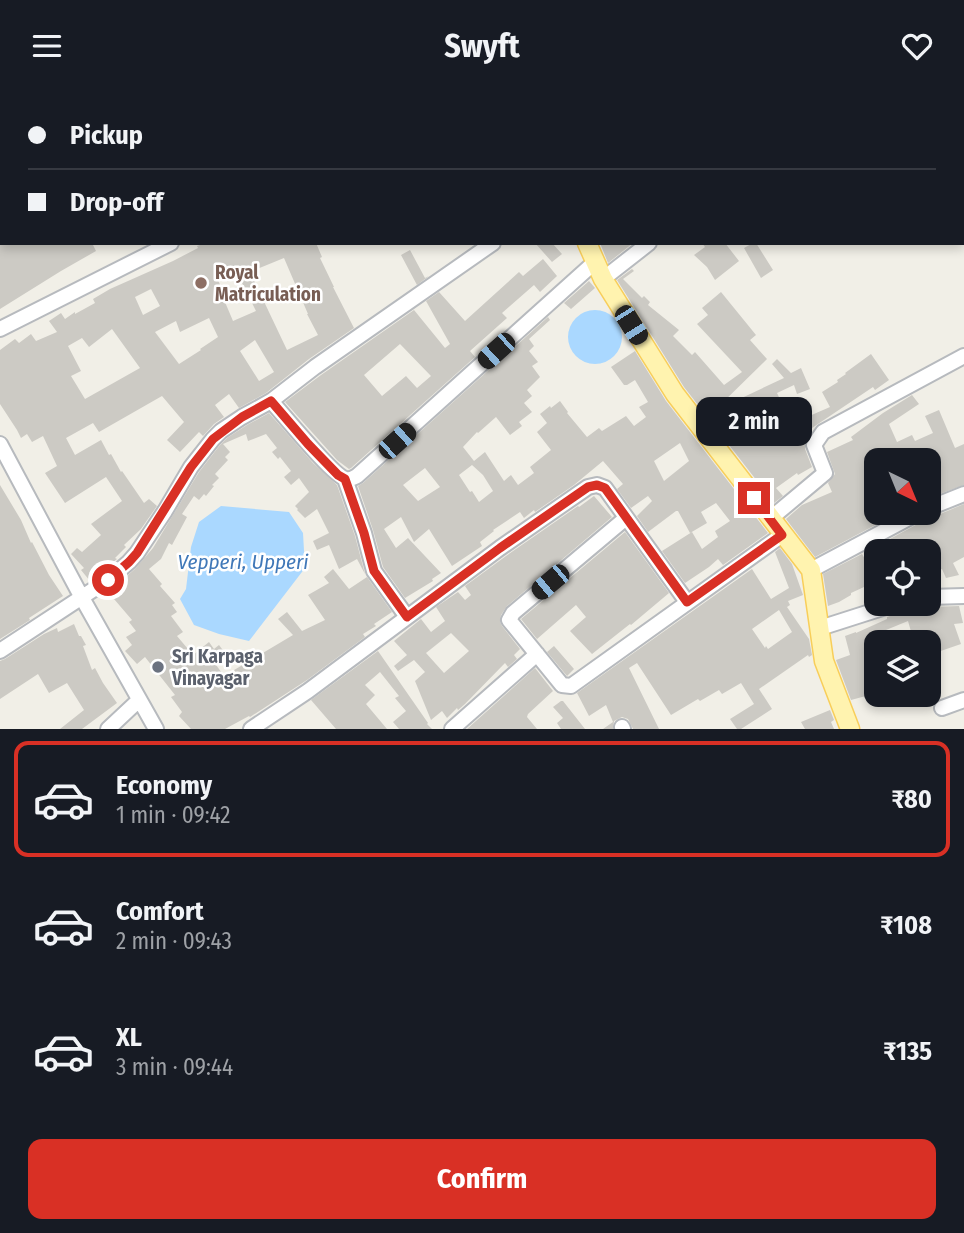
<!DOCTYPE html>
<meta charset="utf-8">
<style>
:root{--surface:#171b24;--page:#242831;--text:#f1f3f6;--muted:#9ea1a6;--line:#363941;--accent:#d93025}
body{margin:0;font-family:"Fira Sans Condensed",sans-serif;background:var(--page);color:var(--text);height:100vh;display:flex;flex-direction:column;font-size:26px;white-space:nowrap}
*{box-sizing:border-box;margin:0}
p{font-size:23px;color:var(--muted)}
.icon{flex:none;width:38px;height:38px;fill:none;stroke:currentColor;stroke-width:2;stroke-linecap:round;stroke-linejoin:round}
.map{position:relative;height:638px;overflow:hidden}
.panel{display:flex;flex-direction:column;background:var(--surface);flex:1}
.panel>*{flex:none}
.banner{position:absolute;left:0px;top:0px;width:964px;height:154px;box-shadow:0 4px 10px #0003;display:grid;align-content:center;height:154px;padding:0 28px;background:var(--surface)}
.needle{width:46px;rotate:137deg}
.tools{position:absolute;left:864px;top:357px;display:grid;gap:14px}
.tools a{display:grid;place-items:center;width:77px;height:77px;border-radius:14px;background:var(--surface);box-shadow:0 4px 10px #0003;font-size:35px}
.end{position:absolute;width:32px;height:32px;margin:-16px;border:9px solid #d93025;background:#fff;box-shadow:0 0 0 4px #fff}
.from{border-radius:50%}
.bubble{position:absolute;height:49px;border-radius:14px;background:var(--surface);box-shadow:0 4px 10px #0003;font-size:23px;font-weight:700;line-height:49px;text-align:center}
.car{position:absolute;width:21px;height:42px;margin:-21px -10px;border-radius:9px;box-shadow:0 0 5px 2px #0007;background:linear-gradient(#222 24%,#8ab4d8 0 40%,#222 0 76%,#8ab4d8 0 86%,#222 0)}
.banner b{display:flex;align-items:center;gap:24px;height:66px;font-size:26px}
.banner b+b{border-top:2px solid var(--line)}
.banner i{width:18px;height:18px;background:var(--text)}
ul{padding:12px 0 0;list-style:none}
li{display:flex;align-items:center;gap:21px;height:116px;margin:0 14px 10px;padding:0 14px;border:4px solid transparent;border-radius:14px}
li div{flex:1}
li b{display:block;font-size:26px}
li em{font-style:normal;font-weight:700}
li.current{border-color:var(--accent)}
li>.icon{width:63px;height:63px;stroke-width:1.5}
.primary-button{display:flex;gap:14px;margin-top:auto;padding:14px 28px}
.primary-button a{flex:1;height:80px;border-radius:14px;background:var(--accent);color:#fff;font-size:28px;font-weight:700;line-height:80px;text-align:center}
header{display:flex;justify-content:space-between;align-items:center;height:91px;padding:0 28px;background:var(--surface);font-size:32px;font-weight:700}
.map>svg:first-child{display:block}
.water{fill:#aad8ff}
.building{fill:#cccac4;fill-rule:evenodd}
.lines{fill:none;stroke-linecap:round;stroke-linejoin:round}
.minor-casing{stroke:#b7babe;stroke-width:18}
.major-casing{stroke:#f8ce5a;stroke-width:21}
.minor{stroke:#fff;stroke-width:14}
.major{stroke:#fff3af;stroke-width:18}
.route{stroke:#d93025;stroke-width:9}
.education-dot{fill:#8d6e63;stroke:#fff;stroke-width:2.5}
.worship-dot{fill:#6b7280;stroke:#fff;stroke-width:2.5}
.labels{text-anchor:middle;stroke-width:5;stroke-linejoin:round;paint-order:stroke}
.education-label{font-size:19px;font-weight:bold;fill:#785e54;stroke:#fff;text-anchor:start}
.worship-label{font-size:19px;font-weight:bold;fill:#5b616d;stroke:#fff;text-anchor:start}
.water-label{font-size:21px;font-style:italic;fill:#4078b8;stroke:#fff}
</style>
<header><svg class="icon" aria-label="menu" viewBox="0 0 24 24"><path d="M4 6h16M4 12h16M4 18h16"/></svg>Swyft<svg class="icon" aria-label="heart" viewBox="0 0 24 24"><path d="M12 20l-8-8c-3-5 5-10 8-4 3-6 11-1 8 4z"/></svg></header>
<div class="map">
<svg width="964" height="638" viewBox="0 0 964 638">
<rect width="100%" height="100%" fill="#f1efe7"/>
<path class="water" d="M568 246a27 27 0 1 1 54 0a27 27 0 1 1-54 0Z
M221 415 289 421 303 442 305 477 249 550 219 543 194 534 180 508 186 498 191 456 199 431Z"/>
<path class="building" d="M0 152H92L96 160 61 180 0 218Z
M206 152H316L322 166 320 167 334 196H333L354 237 309 268 266 302 239 317 229 303 215 314 224 326 214 333 203 345 199 341 180 361 167 349 184 331 162 305 99 341 93 332 66 347 75 364 101 349 109 364 111 363 121 381 122 380 144 412 149 408 157 415 141 438 124 454 126 456 115 467 117 468 90 490 81 479 84 477 71 463 77 457 82 461 101 444 91 433 122 410 106 386 65 412 45 382 57 375 43 345 32 351 27 343 21 347 17 339 0 313V259L15 248 19 252 31 243 36 250 57 241 49 230 61 222 65 228 75 221V223L95 212 93 208 110 198 173 170 198 157 197 155ZM284 167 308 223H307L318 244 287 259 250 181ZM237 182 256 220 233 230 222 204 224 203 218 189ZM151 198 160 215 143 224 135 206ZM209 227 218 246 200 258 201 259 179 273 155 241 176 230 180 241ZM112 238 140 277 85 308 71 285 81 280 68 255 82 247 89 256ZM255 249 274 281 259 290 240 260Z
M535 152H552L562 163 552 171Z
M600 152H633L608 172Z
M702 152H725L739 170 715 189 707 176 694 164 705 156Z
M753 152H756L773 179 761 187 744 157Z
M410 159 425 187 429 185 417 194 401 164Z
M543 168 557 185 540 201 534 194 502 222 507 227 470 260 475 266 351 377 349 378 337 369 285 311 321 284 414 219 445 257 450 253 426 210 439 201 465 230 519 181 523 185ZM400 253 431 285 417 297 406 285 382 305 364 284Z
M632 178 634 180 623 188 642 207 644 205 650 211 648 214 679 239 673 245 692 264 695 261 724 294 742 281 697 233 708 224 702 217 721 201 756 244 750 249 767 268 714 320 784 287 772 273 777 268 791 282 801 277 810 298 797 303 794 294 777 302 792 333 794 332 805 352V358L812 376 798 384 797 382 776 397 783 405 774 412 684 296 617 189ZM759 316 771 339 752 350 739 329Z
M589 190 595 197 571 218 564 212Z
M548 226 550 229 529 248 534 255 529 260 538 271 532 275 540 286 527 299 532 305 524 312 532 321 519 331 522 335 510 344 496 326 478 342 477 341 463 356 474 370 485 361 504 390 511 384 518 394 534 382 530 376 551 359 537 341 547 332 540 323 550 315 551 317 560 310 568 321 567 322 587 346 599 337 602 340 626 325 634 335 646 326 639 316 648 311 635 289 627 294H624L611 276 635 260 666 310 768 442 723 474 718 468 709 476 685 492 662 460 692 441 702 458 718 446 715 440 730 430 716 412 701 421 707 432 690 442 678 420H676L648 441 637 425 652 410 648 405 631 417 617 398 623 393 603 370 574 394 535 421 534 419 524 427 520 421 493 439 494 440 480 451 482 455 452 475 429 438 414 451 401 426 384 438 396 457 408 447 441 482 432 488 433 490 405 507 383 476 373 439 358 395 363 392ZM680 352 689 370 664 390 654 370ZM472 374 483 384 493 400 479 411 472 400 470 401 459 384ZM425 377 440 396 418 410 403 394Z
M871 263 889 289 875 299 873 296 812 337 807 326 830 316 822 301 838 291 837 289 846 283 845 282Z
M912 304 919 313 889 333 897 351 912 344 915 350 933 342 925 325 939 319 955 357 964 353V394L934 405 929 393V369H877V422H898L815 466 786 428 802 414 832 401 828 392 835 383 827 361 853 349 851 346 883 322Z
M269 322 313 372 337 394 355 445 365 483 357 468 339 478 329 454 317 459 313 450 329 442 317 418 305 427 297 419 298 418 295 415 309 401 299 387 291 394 284 386 291 380 280 366 278 368 272 361 277 357 266 343 248 350 246 343 223 353 230 361 225 366 228 369 215 383 219 387 212 394 214 395 206 405 204 403 199 409 194 405 182 423 187 426 172 454 169 452 161 468 149 478 162 493 160 495 175 512 172 514 177 521 171 525 183 541 177 545 193 564 209 551 214 558 219 554 225 562 214 571 224 585 293 544 278 528 287 521 302 540 325 529 308 504 329 492 324 486 333 478 349 498 367 486 392 521 374 533 376 535 363 543 365 546 307 589 250 626 249 625 225 638H191L179 625 182 621 171 606 175 604 145 566 137 573 125 560 132 554 126 546 136 540 129 531 132 529 108 501 135 478 153 457 199 381 220 354 227 347 247 334Z
M0 394 21 429 31 452 32 451 49 484 63 505 29 527 30 529 0 548Z
M594 405 612 426 507 515 501 524 500 531 502 535 520 558 514 564 517 568 508 576 505 572 465 613 458 619 457 617 447 627 442 620 431 629 415 590 425 581 414 569 398 580 394 575 407 564 394 550 421 528 431 541 445 530 436 516 458 501 465 509 471 504 465 495 506 465 578 415 579 416ZM451 542 469 560 444 582 426 562Z
M964 413V466L953 472 959 484 946 487 942 478 929 482V460H879L877 455 923 430 927 426H933Z
M625 441 669 502 631 534 630 533 592 563 570 540 586 526 576 514 537 548 521 528Z
M780 457 792 473 803 504 788 510 790 514 787 516 809 548 812 564 809 566 808 564 759 598 772 618 741 638H737L730 628 754 613 741 592 722 603 719 599 700 610 698 608 671 624 637 572 629 577 659 638H633L628 628 622 626 614 630 613 638H603L613 631 606 614 589 625 577 602 752 478 771 508 789 497 775 461ZM779 519 792 541 768 558 766 555 765 557 752 538Z
M862 463 877 487V490L851 502V504L839 511 828 515 823 483Z
M924 514 929 516 959 515 963 532 954 533 961 553 929 564V551H914L908 530 886 539 892 551H877V602L851 609 836 569 850 564 845 545 856 541V542L887 528V526L898 522 899 524Z
M74 533 79 545H81L86 554 83 555 92 579 95 577 103 592 117 612 82 638H60L84 619 67 592 49 602 38 583 0 608V570L5 568 44 543 57 537 58 541Z
M554 555 574 578 567 585 547 561Z
M378 560 428 632 427 633 432 638H399L393 631 406 620 395 607 399 605 380 581 365 594 375 604 366 613 387 638H336L311 609Z
M535 577 553 600 528 623 527 626 537 638H467Z
M561 610H563L585 638H561L557 632 563 627 553 616Z
M830 619 834 629 831 631 834 638H805L801 631Z"/>
<g class="lines">
<defs>
<path id="minor" d="M461 2 464 0
M603 188 649 152
M0 238 171 152
M271 310C283 323 333 385 346 388 351 389 353 387 357 385L595 171
M0 353 81 505 156 638
M345 388 364 442 374 480 407 526
M929 417 964 403
M626 427 513 522 509 529 562 594 571 595 782 444
M770 428 825 382 814 354 823 341 964 265
M811 479 918 422
M929 506 964 505
M820 537 895 513
M0 560 108 489 129 471 137 462 165 420 191 376 213 348 221 340 242 326 271 310 315 276 493 152
M942 617 964 609
M622 636 623 638
M108 638 139 609
M251 638 308 600 500 457 588 396 597 394 605 397 687 511
M452 638 537 563"/>
<path id="major" d="M518 0 519 2
M587 152 603 188 675 303 811 479 824 570 850 638"/>
</defs>
<use href="#minor" class="minor-casing"/>
<use href="#major" class="major-casing"/>
<use href="#minor" class="minor"/>
<use href="#major" class="major"/>
</g>
<g class="lines">
<path class="route" d="M108 489 129 471 137 462 191 376 213 348 242 326 271 310 308 353 338 384 345 388 364 442 374 480 407 526 500 457 588 396 597 394 605 397 687 511 782 444 754 407"/>
</g>
<circle class="education-dot" cx="201" cy="192" r="7"/>
<circle class="worship-dot" cx="158" cy="576" r="7"/>
<g class="labels">
<g class="education-label">
<text x="215" y="188">Royal<tspan x="215" dy="22">Matriculation</tspan></text>
</g>
<g class="worship-label">
<text x="172" y="572">Sri Karpaga<tspan x="172" dy="22">Vinayagar</tspan></text>
</g>
<g class="water-label">
<text x="243" y="478">Vepperi, Upperi</text>
</g>
</g>
</svg>
<div class="tools">
<a><svg class="needle" viewBox="-14 -14 28 28"><path d="M0-13l5 13h-10z" fill="#e53935"/><path d="M0 13l5-13h-10z" fill="#9ea1a6"/></svg></a>
<a><svg class="icon" aria-label="locate" viewBox="0 0 24 24"><circle cx="12" cy="12" r="6"/><path d="M12 2v4M12 18v4M2 12h4M18 12h4"/></svg></a>
<a><svg class="icon" aria-label="layers" viewBox="0 0 24 24"><path d="M12 4l9 5-9 5-9-5zM3 14l9 5 9-5"/></svg></a>
</div>
<i class="end from" style="left:108px;top:489px"></i>
<i class="end" style="left:754px;top:407px"></i>
<div class="bubble" style="left:696px;top:306px;width:116px">2 min</div>
<i class="car" style="left:631px;top:234px;rotate:148deg"></i>
<i class="car" style="left:496px;top:260px;rotate:228deg"></i>
<i class="car" style="left:397px;top:350px;rotate:48deg"></i>
<i class="car" style="left:550px;top:491px;rotate:230deg"></i>
<div class="banner">
<b><i class="from"></i>Pickup</b>
<b><i></i>Drop-off</b>
</div>
</div>
<section class="panel">
<ul>
<li class="current"><svg class="icon" aria-label="car" viewBox="0 0 24 24"><path d="M5 17H2v-5l4-1 3-4h7l3 4 3 1v5h-3M9 17h6M6 11h13"/><circle cx="7" cy="17" r="2"/><circle cx="17" cy="17" r="2"/></svg><div><b>Economy</b><p>1 min · 09:42</p></div><em>₹80</em></li>
<li><svg class="icon" aria-label="car" viewBox="0 0 24 24"><path d="M5 17H2v-5l4-1 3-4h7l3 4 3 1v5h-3M9 17h6M6 11h13"/><circle cx="7" cy="17" r="2"/><circle cx="17" cy="17" r="2"/></svg><div><b>Comfort</b><p>2 min · 09:43</p></div><em>₹108</em></li>
<li><svg class="icon" aria-label="car" viewBox="0 0 24 24"><path d="M5 17H2v-5l4-1 3-4h7l3 4 3 1v5h-3M9 17h6M6 11h13"/><circle cx="7" cy="17" r="2"/><circle cx="17" cy="17" r="2"/></svg><div><b>XL</b><p>3 min · 09:44</p></div><em>₹135</em></li>
</ul>
<div class="primary-button"><a>Confirm</a></div>
</section>
